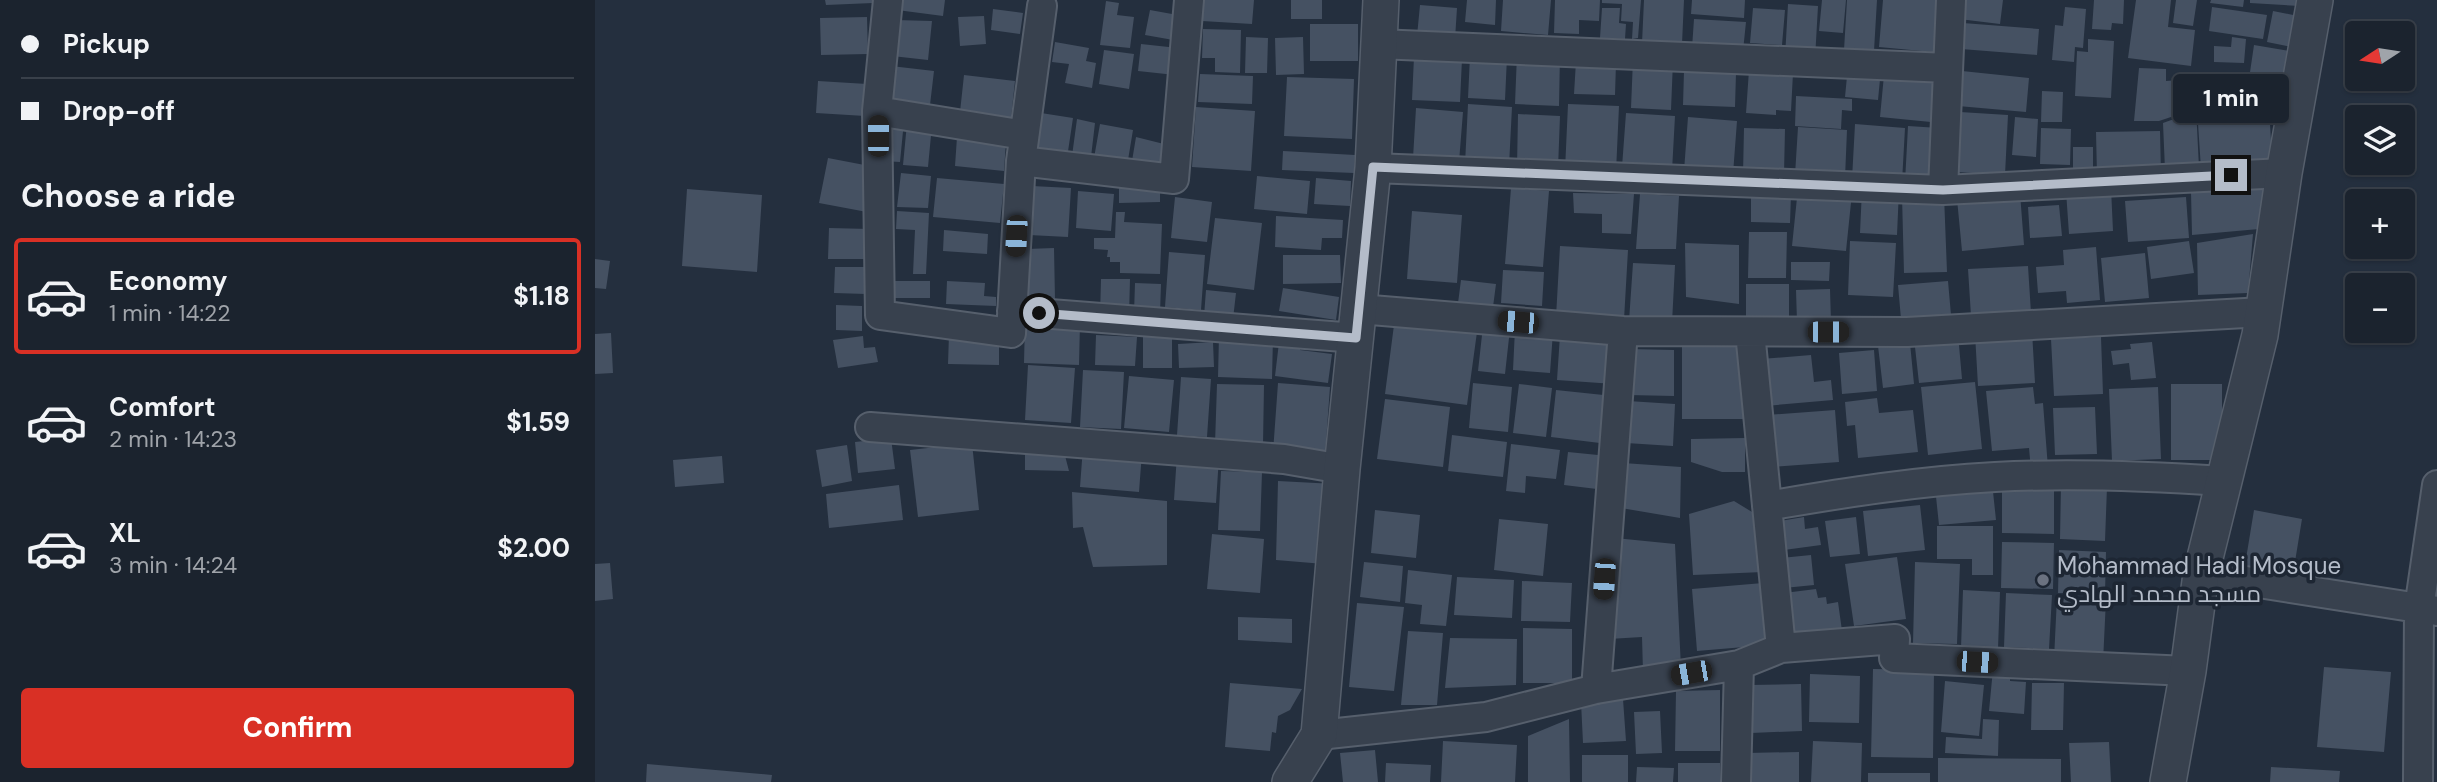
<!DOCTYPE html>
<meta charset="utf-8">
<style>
:root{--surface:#1b232e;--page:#282f3a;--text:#f1f3f6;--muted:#a0a4aa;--line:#39404a;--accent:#d93025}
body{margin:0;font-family:"DM Sans",Cairo,sans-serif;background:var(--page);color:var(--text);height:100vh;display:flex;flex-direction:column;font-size:26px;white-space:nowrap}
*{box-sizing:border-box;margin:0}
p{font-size:23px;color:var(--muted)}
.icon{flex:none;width:38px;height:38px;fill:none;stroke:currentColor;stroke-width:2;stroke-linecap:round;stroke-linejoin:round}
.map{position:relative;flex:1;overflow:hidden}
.panel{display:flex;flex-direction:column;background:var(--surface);width:595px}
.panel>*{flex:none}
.top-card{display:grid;align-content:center;height:154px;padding:0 21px;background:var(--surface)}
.needle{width:46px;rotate:258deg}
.fabs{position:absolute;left:1750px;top:21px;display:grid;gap:14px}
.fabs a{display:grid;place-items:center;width:70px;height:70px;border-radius:7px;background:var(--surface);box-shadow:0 2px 5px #0004,0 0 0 2px var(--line);font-size:35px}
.end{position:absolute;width:32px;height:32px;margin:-16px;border:9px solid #b4bcc9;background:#111;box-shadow:0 0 0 4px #111}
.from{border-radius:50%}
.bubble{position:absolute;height:49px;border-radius:7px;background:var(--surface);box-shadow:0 2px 5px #0004,0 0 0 2px var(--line);font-size:23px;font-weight:700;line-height:49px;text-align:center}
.car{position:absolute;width:21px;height:42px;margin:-21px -10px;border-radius:9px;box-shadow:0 0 5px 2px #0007;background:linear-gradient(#222 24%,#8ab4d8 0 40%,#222 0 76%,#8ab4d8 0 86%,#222 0)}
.top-card b{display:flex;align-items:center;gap:24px;height:66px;font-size:26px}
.top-card b+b{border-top:2px solid var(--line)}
.top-card i{width:18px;height:18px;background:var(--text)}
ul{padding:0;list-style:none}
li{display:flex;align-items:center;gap:21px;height:116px;margin:0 14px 10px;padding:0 7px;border:4px solid transparent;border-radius:7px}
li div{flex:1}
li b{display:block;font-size:26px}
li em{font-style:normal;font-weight:700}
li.active{border-color:var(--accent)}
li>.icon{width:63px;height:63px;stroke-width:1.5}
h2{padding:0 21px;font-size:32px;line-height:84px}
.button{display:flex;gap:14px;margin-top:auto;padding:14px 21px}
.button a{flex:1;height:80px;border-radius:7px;background:var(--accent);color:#fff;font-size:28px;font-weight:700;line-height:80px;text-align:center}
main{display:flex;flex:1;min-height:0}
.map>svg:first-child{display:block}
.building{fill:#455162}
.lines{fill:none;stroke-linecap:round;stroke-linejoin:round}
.minor-casing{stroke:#565f6c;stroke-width:32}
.tertiary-casing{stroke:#565f6c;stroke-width:38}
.minor{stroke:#38414e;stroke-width:28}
.tertiary{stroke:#38414e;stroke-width:35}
.route{stroke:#b4bcc9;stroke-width:9}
.worship-dot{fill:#6b7280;stroke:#1d2633;stroke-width:2.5}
.labels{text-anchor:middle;stroke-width:7;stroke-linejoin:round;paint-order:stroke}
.poi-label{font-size:24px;fill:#b4bcc9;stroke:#1d2633;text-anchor:start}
</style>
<main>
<section class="panel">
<div class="top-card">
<b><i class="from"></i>Pickup</b>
<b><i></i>Drop-off</b>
</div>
<h2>Choose a ride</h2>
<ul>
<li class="active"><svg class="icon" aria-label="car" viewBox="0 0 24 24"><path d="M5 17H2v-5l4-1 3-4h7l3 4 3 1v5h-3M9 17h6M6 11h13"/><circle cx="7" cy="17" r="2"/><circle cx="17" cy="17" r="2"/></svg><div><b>Economy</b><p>1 min · 14:22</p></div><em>$1.18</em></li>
<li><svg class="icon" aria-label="car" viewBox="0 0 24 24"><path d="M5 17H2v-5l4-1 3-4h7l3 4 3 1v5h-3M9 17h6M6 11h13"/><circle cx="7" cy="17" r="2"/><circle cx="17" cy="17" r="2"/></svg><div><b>Comfort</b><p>2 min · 14:23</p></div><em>$1.59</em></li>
<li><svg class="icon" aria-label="car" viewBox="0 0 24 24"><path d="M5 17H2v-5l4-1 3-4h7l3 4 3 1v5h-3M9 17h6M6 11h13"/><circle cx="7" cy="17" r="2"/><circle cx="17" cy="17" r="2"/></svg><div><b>XL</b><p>3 min · 14:24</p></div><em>$2.00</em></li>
</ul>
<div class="button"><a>Confirm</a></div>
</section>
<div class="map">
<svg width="1842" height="782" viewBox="0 0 1842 782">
<rect width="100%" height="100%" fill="#242f3e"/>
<path class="building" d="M230 0H278V3L231 5Z
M303 0H350L348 16 302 10Z
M608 0H659L657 24 607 21Z
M696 0H727V19H696Z
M872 0H901L900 25 870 22Z
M908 0H956L953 35 906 31Z
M960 0H1005L1004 21 984 20V34L959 33Z
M1007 0H1046L1043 38 1037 39 1038 22 1026 21 1027 4 1007 3Z
M1049 0H1089L1087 44 1047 43Z
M1097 0H1150L1149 18 1096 14Z
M1227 0H1251L1248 33 1224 31Z
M1252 0H1282L1279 51 1249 50Z
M1288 0H1352L1348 53 1284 47Z
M1367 0H1408L1405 24 1364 19Z
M1499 0H1529L1528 24 1517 23 1516 30 1497 29Z
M1541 0H1576L1573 27 1600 30 1596 66 1533 58Z
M1581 0H1602L1598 26 1578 23Z
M1616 0H1649L1648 7 1615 3Z
M1655 0H1706L1705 6 1655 3Z
M511 1 524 3 522 15 539 17 535 48 505 45Z
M1193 4 1223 6 1220 59 1190 57Z
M825 5 862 8 860 39 822 36Z
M1470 7 1491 9 1488 48 1480 47 1479 62 1457 60 1460 25 1468 26Z
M1617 7 1672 15 1668 39 1614 31Z
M1007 8H1025L1024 23 1031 24 1030 39 1005 38Z
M1158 8 1190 10 1187 45 1155 43Z
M398 9 428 13 425 34 396 30Z
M555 10 588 16 584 41 550 35Z
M1678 11 1703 16 1697 47 1672 42Z
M389 16 391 44 365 46 363 17Z
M272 17 273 54 226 55 225 18Z
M1099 19 1151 22 1148 51 1097 48Z
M300 20 337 21 333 60 297 56Z
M1368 23 1444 29 1442 55 1366 49Z
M715 24H763V61H715Z
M608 29 646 30 645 73 620 72V58H607Z
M651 37 673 38 672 73H650Z
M708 37 709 74 681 75 680 38Z
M1637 37 1651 39 1649 63 1619 62V46L1636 47Z
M1493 39 1519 41 1516 98 1480 96 1482 51 1493 52Z
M460 42 494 48 491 61 501 63 497 88 470 83 474 64 457 62Z
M546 44 583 48 580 75 543 71Z
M1659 45 1695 51 1689 85 1654 79Z
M509 50 539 54 534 89 504 84Z
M922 54 965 55 964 106 920 104Z
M875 56 912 57 910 100 873 98Z
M819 57 867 59 865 102 817 100Z
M1038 59 1078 61 1076 110 1036 108Z
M981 61 1021 63 1020 95 979 94Z
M296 66 339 71 335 105 292 100Z
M1253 66 1286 69 1283 100 1250 97Z
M1544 68 1571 69V81L1584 80 1585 114 1564 121H1539Z
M1154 70 1198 73 1196 111 1181 110V115L1151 113Z
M1089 71 1141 73 1140 107 1088 105Z
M1367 71 1434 78 1431 112 1363 106Z
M605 74 658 76 657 104 603 102Z
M369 75 420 81 416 118 365 112Z
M1289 75 1350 80 1346 123 1285 117Z
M1623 75 1624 107 1626 106 1625 82 1648 81V89L1673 88 1677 159 1669 166 1606 169 1602 108 1619 106 1601 107 1604 168 1570 170 1568 123 1590 115 1588 76Z
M692 77 759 79 757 139 689 136Z
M223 81 272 84 270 116 221 113Z
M1447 91 1468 92 1467 122H1446Z
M1201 96 1257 99V111L1247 110 1246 129 1200 126Z
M873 104 917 107 914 166 870 164Z
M973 104 1024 106 1021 172 970 170Z
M601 107 660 111 656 171 597 167Z
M821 108 868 112 864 162 818 158Z
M1365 112 1413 115 1410 175 1362 172Z
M446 113 478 118 472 158 439 155Z
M1031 113 1080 116 1077 171 1027 167Z
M923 114 965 116 963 169 922 167Z
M1093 117 1142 121 1138 174 1089 171Z
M1420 117 1443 119 1441 157 1417 155Z
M291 119 309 121 305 162 288 161Z
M482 119 500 123 496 157 477 156Z
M312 123 337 125 333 167 308 165Z
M505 124 538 130 533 160 499 158Z
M1260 124 1310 128 1307 182 1257 179Z
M1313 126 1344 128 1341 184 1310 182Z
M1203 127 1252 130 1250 178 1200 175Z
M1149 128 1190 129 1189 174H1148Z
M1446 128 1476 129 1475 165 1445 164Z
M1565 131 1566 175 1502 176 1501 132Z
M362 137 411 141 409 171 360 166Z
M541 137 569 144 567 163 537 161Z
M1478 147H1498V177H1478Z
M688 151 760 155 759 173 687 170Z
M233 158 280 167 272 212 224 203Z
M306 173 336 176 333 208 302 207Z
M662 176 715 181 712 214 659 209Z
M342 178 409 184 405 223 338 217Z
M721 178 756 181 755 206 719 204Z
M524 182H565V202L524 203Z
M437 186 476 188 473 237 434 235Z
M1669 187 1664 229 1597 235 1596 192Z
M916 188 954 191 948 267 910 264Z
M1203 188 1257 193 1251 251 1197 246Z
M1516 188 1518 231 1474 234 1471 191Z
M92 189 167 195 162 272 87 266Z
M1267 189 1304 190 1302 235 1265 233Z
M483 191 519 194 516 231 481 228Z
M978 193 1039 194 1036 234 1007 233V214L979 213Z
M1425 193 1429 245 1367 251 1362 199Z
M1045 194 1084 196 1081 249H1041Z
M1156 194H1196L1195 223 1156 222Z
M1349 195 1352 272 1309 273 1307 196Z
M580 197 617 202 612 242 576 238Z
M1591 197 1594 238 1533 242 1530 201Z
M1464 205 1467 236 1435 238 1433 207Z
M302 211 334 213 331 274H318L320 230 301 229Z
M817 211 867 215 862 283 812 279Z
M521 212H530L529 222 567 224 565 274 525 273V262H515V257H512L513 250 499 249V238H520Z
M681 216 748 220 747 238H727L726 250 680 247Z
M620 218 667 223 659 290 612 284Z
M234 228 275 229V259H233Z
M349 230 393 234 392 254 348 251Z
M1154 232H1192L1191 278H1153Z
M1658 234 1653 293 1603 295 1602 243Z
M1255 241 1301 243 1298 297 1253 295Z
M1594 241 1599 273 1556 279 1552 247Z
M1090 243 1144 245V304L1091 297Z
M965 246 1033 250 1029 320 961 317Z
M1501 247 1505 300 1472 303 1471 291 1443 293 1441 267 1469 265 1468 250Z
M459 248 460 299 433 300 432 249Z
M574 252 610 255 606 310 570 307Z
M1550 253 1554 298 1510 302 1506 258Z
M688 255H745L746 283 688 284Z
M0 259 15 261 11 289 0 288Z
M1196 262H1235L1234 281 1196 280Z
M1038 263 1080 265 1077 323 1034 321Z
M1433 266 1436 313 1376 316 1373 269Z
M240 267H272L271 294 239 293Z
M908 270 949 272 947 306 906 303Z
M506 279H535L534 317H505Z
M866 280 901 284 898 307 863 303Z
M292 281H335V298H292Z
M352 281 390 283 389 296 401 297V306L351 304Z
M1353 281 1356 315 1306 319 1303 285Z
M540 283 566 284 565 314 539 313Z
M1151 284H1194V323H1151Z
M688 288 744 297 741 320 684 311Z
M1235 289 1236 322H1202L1201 290Z
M611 290 641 293 638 319 609 316Z
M241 305 267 306V331L241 330Z
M430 321 485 323 484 365 429 363Z
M799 325 882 332 872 405 790 394Z
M888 326 915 329 910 374 883 371Z
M920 329 958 332 955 373 918 370Z
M1437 331 1440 383 1383 386 1380 334Z
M16 333 18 373 0 374V334Z
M354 334 404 335V365L353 364Z
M685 334 707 337 705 350 737 354 733 383 680 376Z
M1363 334 1367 379 1324 383 1319 338Z
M501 335 542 337 540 366 500 365Z
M624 335 678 337 677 379 623 377Z
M965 335 1022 339 1019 384 962 380Z
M268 336 269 348 280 347 283 362 243 368 238 340Z
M548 336 577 337V368H548Z
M1506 337 1508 394 1459 396 1456 339Z
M618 342 619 367 584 368 583 344Z
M1557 342 1561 378 1536 380 1534 363 1518 365 1516 351 1536 349 1535 344Z
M1315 343 1319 384 1288 388 1283 346Z
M1148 344V419H1087V345Z
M1034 349 1079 350V396L1033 395Z
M1279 350 1282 391 1247 394 1244 353Z
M1216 355 1219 382 1236 380 1238 400 1170 406 1166 359Z
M433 365 480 368 476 423 430 420Z
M488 370 529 372 526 429 485 427Z
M534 376 579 380 574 432 529 428Z
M586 377 616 379 612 437 582 435Z
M1380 382 1387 449 1333 455 1326 387Z
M683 383 735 387 730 456 678 452Z
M878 383 917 387 913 432 874 428Z
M622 384 669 385 668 445 620 444Z
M924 384 957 388 951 437 918 433Z
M1576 384H1627V460H1576Z
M1438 387 1440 404 1448 403 1453 468 1436 470 1434 448 1397 451 1391 391Z
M1563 387 1566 459 1517 461 1514 389Z
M961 390 1018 396 1013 444 956 437Z
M1282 398 1284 413 1318 410 1323 452 1263 458 1260 425 1252 426 1250 402Z
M790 399 855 407 848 467 782 459Z
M1033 401 1080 404 1078 446 1031 443Z
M1500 407 1502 454 1460 455 1458 408Z
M1240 410 1244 462 1176 467 1172 415Z
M857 435 912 442 908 477 853 471Z
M296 438 300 469 263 473 260 442Z
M1150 438V472H1127L1096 462V439Z
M377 443 384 510 323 517 315 450Z
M916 444 965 450 961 479 931 476 930 493 911 491Z
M252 445 257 481 227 487 221 450Z
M430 447 468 448 474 471 430 470Z
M488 447 547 452 544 492 485 487Z
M973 452 1013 456 1010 490 969 485Z
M582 454 624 457 621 503 579 500Z
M127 456 129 483 80 487 78 460Z
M1028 463 1086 467 1085 518 1026 508Z
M626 471 667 472 665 531 623 530Z
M683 481 740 484 729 564 681 560Z
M1397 482 1401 520 1344 525 1340 487Z
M304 485 308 520 234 528 231 494Z
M1466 485 1512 487 1510 541 1465 539Z
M1407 488H1459V534L1407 533Z
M477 492 572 501V565L498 567 488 527 478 528Z
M1139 501 1162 515 1168 572 1098 575 1094 514Z
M1325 505 1330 550 1273 556 1268 511Z
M780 510 825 515 821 558 776 553Z
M1659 510 1707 519 1697 580 1649 571Z
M1209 517 1210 529 1223 527 1226 545 1189 550 1185 521Z
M1261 517 1265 554 1235 557 1230 521Z
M904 519 953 524 948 576 899 570Z
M1342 526H1398V575H1377V559H1342Z
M617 534 669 539 665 593 612 589Z
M1020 538 1080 544 1086 668 1048 672 1047 637 1014 639Z
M1407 542 1459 543 1458 589 1406 588Z
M1464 550 1511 552 1510 594 1463 593Z
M1216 555 1219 585 1189 588 1186 558Z
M1302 557 1311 619 1259 626 1250 564Z
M769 562 808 566 805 602 765 597Z
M1320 562 1365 564 1362 644 1318 643Z
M15 563 18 599 0 601V564Z
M813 570 857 575 851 626 825 624 827 605 810 603Z
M862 577 919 580 917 618 859 615Z
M927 581 977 583 975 622 926 621Z
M1168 583 1173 645 1102 651 1097 589Z
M1221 589 1223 598 1231 597 1232 604 1243 602 1248 638 1195 644 1189 593Z
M1368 590 1405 592 1403 649 1366 648Z
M1411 593 1457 595 1454 649 1409 647Z
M1462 597 1511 599 1508 662 1459 659Z
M762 603 809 607 799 691 754 687Z
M643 617 697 619V643L643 640Z
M928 628 977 629V683H928Z
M813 631 848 633 842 705H806Z
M855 638 922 639 921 685 850 688Z
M1729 667 1796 672 1789 752 1722 747Z
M1278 669 1339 670 1338 758 1276 757Z
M1398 669 1415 670V681L1431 682 1429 714 1394 711Z
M1215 674 1265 676 1264 723 1214 722Z
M1350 681 1389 685 1384 736 1346 732Z
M635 683 707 689 695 710 683 716 681 733 677 732 675 751 630 747Z
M1437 683H1469L1468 730H1436Z
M1206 684 1207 731 1156 733 1155 685Z
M1125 690V751H1080L1081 691Z
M1028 699 1031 741 988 743 986 702Z
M1065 711 1067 753 1041 754 1039 712Z
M974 719 975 782H933V736Z
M1388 719 1404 720 1403 756 1350 753 1351 737 1387 739Z
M848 741 922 745 920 782H846Z
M1218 741 1267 743 1266 782H1216Z
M1514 742 1516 782H1476L1474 743Z
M780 750 783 782H748L745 753Z
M1204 752V782H1152V753Z
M987 755H1033V782H987Z
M1343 758 1466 759V782H1343Z
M791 763 836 765 835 782H790Z
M1083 763H1125V782H1083Z
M52 764 177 775 176 782H51Z
M1042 767 1079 768 1078 782H1041Z
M1676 767 1745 771 1744 782H1675Z
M1273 773H1335V782H1273Z"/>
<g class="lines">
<defs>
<path id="minor" d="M293 0 282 111 285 315 416 333 426 161 447 6
M783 44 1353 68
M282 111 429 135
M426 161 579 179 594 0
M778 168 1348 190 1689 173
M1348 190 1356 0
M764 309 1028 331 1312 332 1668 312
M417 311 761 338
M1155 332 1186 648
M275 427 689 459 747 469
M1172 506C1248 493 1323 481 1400 477 1476 473 1553 476 1629 481
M1606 574 1842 611
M1001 689 1028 331
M724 735 891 717 1001 689 1144 665 1186 648 1300 639 1299 658 1593 671
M1141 782 1144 665
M1823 782 1824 609 1842 485"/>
<path id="tertiary" d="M695 782 724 735 747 469 778 168 786 0
M1573 782 1593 671 1606 574 1665 335 1689 173 1720 0"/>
</defs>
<use href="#minor" class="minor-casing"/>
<use href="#tertiary" class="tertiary-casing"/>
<use href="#minor" class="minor"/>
<use href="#tertiary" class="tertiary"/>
</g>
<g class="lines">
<path class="route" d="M444 313 761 338 778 167 1348 190 1636 175"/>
</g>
<circle class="worship-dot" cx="1448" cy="580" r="7"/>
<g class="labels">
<g class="poi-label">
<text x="1462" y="574">Mohammad Hadi Mosque<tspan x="1462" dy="28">مسجد محمد الهادي</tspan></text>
</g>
</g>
</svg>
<div class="fabs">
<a><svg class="needle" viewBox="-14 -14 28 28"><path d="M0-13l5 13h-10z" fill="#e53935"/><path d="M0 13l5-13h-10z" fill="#a0a4aa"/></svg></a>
<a><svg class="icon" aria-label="layers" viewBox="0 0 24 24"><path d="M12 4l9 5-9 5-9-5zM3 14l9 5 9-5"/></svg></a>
<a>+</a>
<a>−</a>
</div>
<i class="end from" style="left:444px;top:313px"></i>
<i class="end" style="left:1636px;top:175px"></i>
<div class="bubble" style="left:1578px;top:74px;width:116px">1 min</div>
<i class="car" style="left:283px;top:136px;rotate:0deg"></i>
<i class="car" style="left:421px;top:236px;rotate:183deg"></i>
<i class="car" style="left:923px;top:322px;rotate:275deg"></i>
<i class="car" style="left:1233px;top:332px;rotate:90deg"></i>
<i class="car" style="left:1009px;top:579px;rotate:184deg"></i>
<i class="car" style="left:1382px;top:662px;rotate:93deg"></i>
<i class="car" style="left:1096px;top:673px;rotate:260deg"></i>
</div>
</main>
